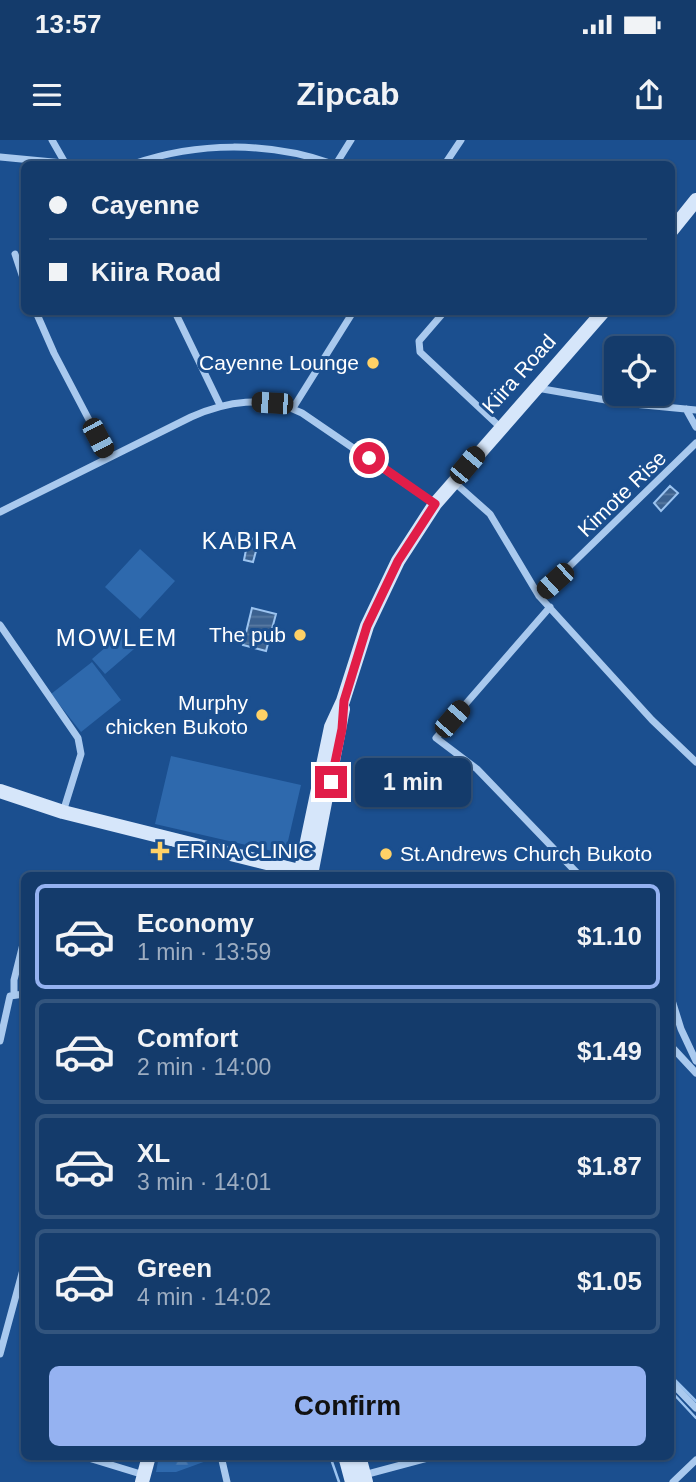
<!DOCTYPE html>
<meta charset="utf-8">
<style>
:root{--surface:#143b6b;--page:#214673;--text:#f1f3f6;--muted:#9dadc1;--line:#33557e;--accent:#95b2f1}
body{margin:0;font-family:Helvetica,sans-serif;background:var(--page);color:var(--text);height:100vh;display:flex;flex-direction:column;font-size:26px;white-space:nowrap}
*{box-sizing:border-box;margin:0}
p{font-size:23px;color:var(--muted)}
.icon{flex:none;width:38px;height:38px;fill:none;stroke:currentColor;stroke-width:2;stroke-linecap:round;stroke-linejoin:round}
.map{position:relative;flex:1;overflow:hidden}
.sheet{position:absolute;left:21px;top:732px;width:653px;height:588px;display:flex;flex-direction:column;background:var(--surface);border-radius:10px;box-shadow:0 2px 5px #0004,0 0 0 2px var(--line)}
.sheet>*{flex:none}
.banner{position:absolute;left:21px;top:21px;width:654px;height:154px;border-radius:10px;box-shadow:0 2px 5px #0004,0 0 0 2px var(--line);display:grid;align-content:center;height:154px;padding:0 28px;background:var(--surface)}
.fabs{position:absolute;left:604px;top:196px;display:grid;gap:14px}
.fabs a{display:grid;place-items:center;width:70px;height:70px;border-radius:10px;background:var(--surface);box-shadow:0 2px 5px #0004,0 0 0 2px var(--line);font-size:35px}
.end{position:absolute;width:32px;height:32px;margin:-16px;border:9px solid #e11d48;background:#fff;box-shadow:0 0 0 4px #fff}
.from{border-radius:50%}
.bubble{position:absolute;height:49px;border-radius:10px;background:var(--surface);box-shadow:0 2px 5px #0004,0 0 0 2px var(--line);font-size:23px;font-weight:600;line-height:49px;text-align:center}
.car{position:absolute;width:21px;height:42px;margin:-21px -10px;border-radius:9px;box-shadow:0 0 5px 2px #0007;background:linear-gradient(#222 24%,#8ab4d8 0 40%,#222 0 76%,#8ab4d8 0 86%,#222 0)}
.banner b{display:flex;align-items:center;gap:24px;height:66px;font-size:26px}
.banner b+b{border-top:2px solid var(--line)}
.banner i{width:18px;height:18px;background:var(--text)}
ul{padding:12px 0 0;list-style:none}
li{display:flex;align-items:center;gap:21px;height:105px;margin:0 14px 10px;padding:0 14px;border:4px solid var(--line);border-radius:10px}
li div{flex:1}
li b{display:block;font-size:26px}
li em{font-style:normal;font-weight:600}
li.selected{border-color:var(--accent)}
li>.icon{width:63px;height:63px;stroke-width:1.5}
.button{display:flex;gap:14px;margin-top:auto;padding:14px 28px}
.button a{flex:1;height:80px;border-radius:10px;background:var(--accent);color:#111;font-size:28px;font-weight:600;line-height:80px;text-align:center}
.status{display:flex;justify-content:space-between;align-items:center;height:49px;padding:0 35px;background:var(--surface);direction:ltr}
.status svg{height:19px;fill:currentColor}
header{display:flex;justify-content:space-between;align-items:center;height:91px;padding:0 28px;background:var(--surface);font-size:32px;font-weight:600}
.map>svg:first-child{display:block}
.forest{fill:url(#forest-firs)}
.pitch{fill:#2e69ad}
.water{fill:url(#water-rules);stroke:#9cc4f0;stroke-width:2}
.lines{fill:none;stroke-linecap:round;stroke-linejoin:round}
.stream{stroke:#9cc4f0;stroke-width:2.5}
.street{stroke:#a9c9ee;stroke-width:7}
.secondary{stroke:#d6e6fa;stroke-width:14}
.route{stroke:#e11d48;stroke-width:9}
.poi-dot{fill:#ffd166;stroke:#1b4f8f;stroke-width:2.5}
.labels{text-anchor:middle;stroke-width:6;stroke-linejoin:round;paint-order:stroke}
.poi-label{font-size:21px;fill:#fff;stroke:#1b4f8f;text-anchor:end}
.street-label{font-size:21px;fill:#fff;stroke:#1b4f8f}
.neighbourhood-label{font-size:23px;letter-spacing:2px;fill:#fff;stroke:#1b4f8f}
.quarter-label{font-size:24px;letter-spacing:2px;fill:#fff;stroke:#1b4f8f}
</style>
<div class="status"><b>13:57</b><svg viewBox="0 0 49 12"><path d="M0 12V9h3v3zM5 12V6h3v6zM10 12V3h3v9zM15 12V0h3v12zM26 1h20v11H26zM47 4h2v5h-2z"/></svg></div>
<header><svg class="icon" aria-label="menu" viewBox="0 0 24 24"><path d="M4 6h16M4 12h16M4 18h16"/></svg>Zipcab<svg class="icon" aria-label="share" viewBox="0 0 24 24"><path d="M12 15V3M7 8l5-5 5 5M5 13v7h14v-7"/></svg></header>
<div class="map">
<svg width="696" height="1342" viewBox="0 0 696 1342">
<defs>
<pattern id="forest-firs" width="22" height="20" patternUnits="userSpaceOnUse" patternTransform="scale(1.75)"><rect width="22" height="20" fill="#2e69ad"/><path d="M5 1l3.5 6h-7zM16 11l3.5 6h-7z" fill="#4d80b9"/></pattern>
<pattern id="water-rules" width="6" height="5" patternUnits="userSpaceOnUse" patternTransform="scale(1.75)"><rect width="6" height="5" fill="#3c6290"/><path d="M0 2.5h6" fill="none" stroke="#597aa1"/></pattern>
</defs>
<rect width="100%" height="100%" fill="#1b4f8f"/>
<path class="forest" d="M159 1316H208L209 1320 176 1332H156Z"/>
<path class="pitch" d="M140 409 175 441 140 479 105 447Z
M121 494 134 509 105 534 92 519Z
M92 522 121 560 81 592 51 554Z
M171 616 301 645 285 714 155 684Z"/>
<path class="water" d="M670 346 678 353 661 371 654 363Z
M237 395 259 400 253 422 244 420 246 410 234 407Z
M252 468 276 474 266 511 243 505Z"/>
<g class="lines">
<path class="stream" d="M673 1238 696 1261
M670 1250 696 1278
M330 1316 339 1342"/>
<path class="street" d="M52 0 64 21
M0 17 74 24
M133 24C197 2 269 1 333 24
M336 24 351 0
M445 24 461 0
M15 114 24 141
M36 172 54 213 109 318
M175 172 220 265
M444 172 419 201 420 212 500 287
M537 248 623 263 696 270
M293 268 353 172
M686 269 696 287
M454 342 490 374 539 456 652 580 696 622
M0 372 191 277C227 261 264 255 302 273L435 364
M539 456 696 303
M550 467 436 598 477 629 579 735
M0 485 78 598 81 614 63 672
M14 853V840L24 800
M671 857 681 889 696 921
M0 901 10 856 24 854
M670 905 696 933
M0 1214 24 1126
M670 1241 696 1268
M82 1316 144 1335
M221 1316 227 1342
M364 1335 435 1316
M673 1342 696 1320"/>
<path class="secondary" d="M672 90 696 60
M0 651 63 672 311 734
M300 735 331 587 343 561 367 486 398 421 435 364 603 172
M311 735 343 569
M345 1316 352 1342
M359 1316 366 1342
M142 1342 149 1316"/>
</g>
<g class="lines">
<path class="route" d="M331 642 342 589 344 561 367 486 398 421 435 364 369 318"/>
</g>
<g class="poi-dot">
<circle cx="373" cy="223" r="7"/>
<circle cx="300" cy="495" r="7"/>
<circle cx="262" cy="575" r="7"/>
<path d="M156.5 700.5h7v7h7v7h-7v7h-7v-7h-7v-7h7z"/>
<circle cx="386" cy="714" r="7"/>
</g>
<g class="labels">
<g class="poi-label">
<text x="359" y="230">Cayenne Lounge</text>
<text x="286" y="502">The pub</text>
<text x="248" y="570">Murphy<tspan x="248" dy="24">chicken Bukoto</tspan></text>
<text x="176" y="718" text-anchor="start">ERINA CLINIC</text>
<text x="400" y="721" text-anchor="start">St.Andrews Church Bukoto</text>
</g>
<g class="street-label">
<text transform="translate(519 234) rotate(-48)" y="7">Kiira Road</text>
<text transform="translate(622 354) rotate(-44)" y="7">Kimote Rise</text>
</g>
<g class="neighbourhood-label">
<text x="250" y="409">KABIRA</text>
</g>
<g class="quarter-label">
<text x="117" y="506">MOWLEM</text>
</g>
</g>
</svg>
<div class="fabs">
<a><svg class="icon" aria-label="locate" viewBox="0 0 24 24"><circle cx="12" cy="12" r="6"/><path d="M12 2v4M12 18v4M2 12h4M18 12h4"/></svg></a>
</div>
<i class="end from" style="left:369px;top:318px"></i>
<i class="end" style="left:331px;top:642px"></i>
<div class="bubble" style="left:355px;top:618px;width:116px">1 min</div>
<i class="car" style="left:272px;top:263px;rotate:274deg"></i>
<i class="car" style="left:98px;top:298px;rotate:152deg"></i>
<i class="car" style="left:467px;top:325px;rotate:40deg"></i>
<i class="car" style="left:555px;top:441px;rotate:228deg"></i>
<i class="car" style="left:452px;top:579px;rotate:41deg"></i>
<div class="banner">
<b><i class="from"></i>Cayenne</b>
<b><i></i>Kiira Road</b>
</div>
<section class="sheet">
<ul>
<li class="selected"><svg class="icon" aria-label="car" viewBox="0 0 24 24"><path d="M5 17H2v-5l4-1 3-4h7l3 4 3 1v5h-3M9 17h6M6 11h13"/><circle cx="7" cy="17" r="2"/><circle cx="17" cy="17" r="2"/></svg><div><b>Economy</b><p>1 min · 13:59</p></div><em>$1.10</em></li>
<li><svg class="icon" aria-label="car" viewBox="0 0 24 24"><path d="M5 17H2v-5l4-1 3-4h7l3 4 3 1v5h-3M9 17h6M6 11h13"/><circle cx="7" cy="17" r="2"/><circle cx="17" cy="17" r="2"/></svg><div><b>Comfort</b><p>2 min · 14:00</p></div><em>$1.49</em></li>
<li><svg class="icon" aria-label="car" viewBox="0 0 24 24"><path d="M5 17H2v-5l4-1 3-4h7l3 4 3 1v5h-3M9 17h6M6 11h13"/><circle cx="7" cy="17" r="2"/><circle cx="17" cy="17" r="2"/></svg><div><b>XL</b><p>3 min · 14:01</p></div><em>$1.87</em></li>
<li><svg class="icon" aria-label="car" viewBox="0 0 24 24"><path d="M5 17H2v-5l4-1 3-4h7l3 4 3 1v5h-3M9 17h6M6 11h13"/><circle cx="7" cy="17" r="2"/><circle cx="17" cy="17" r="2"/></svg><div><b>Green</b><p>4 min · 14:02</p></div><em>$1.05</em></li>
</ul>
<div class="button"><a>Confirm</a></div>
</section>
</div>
